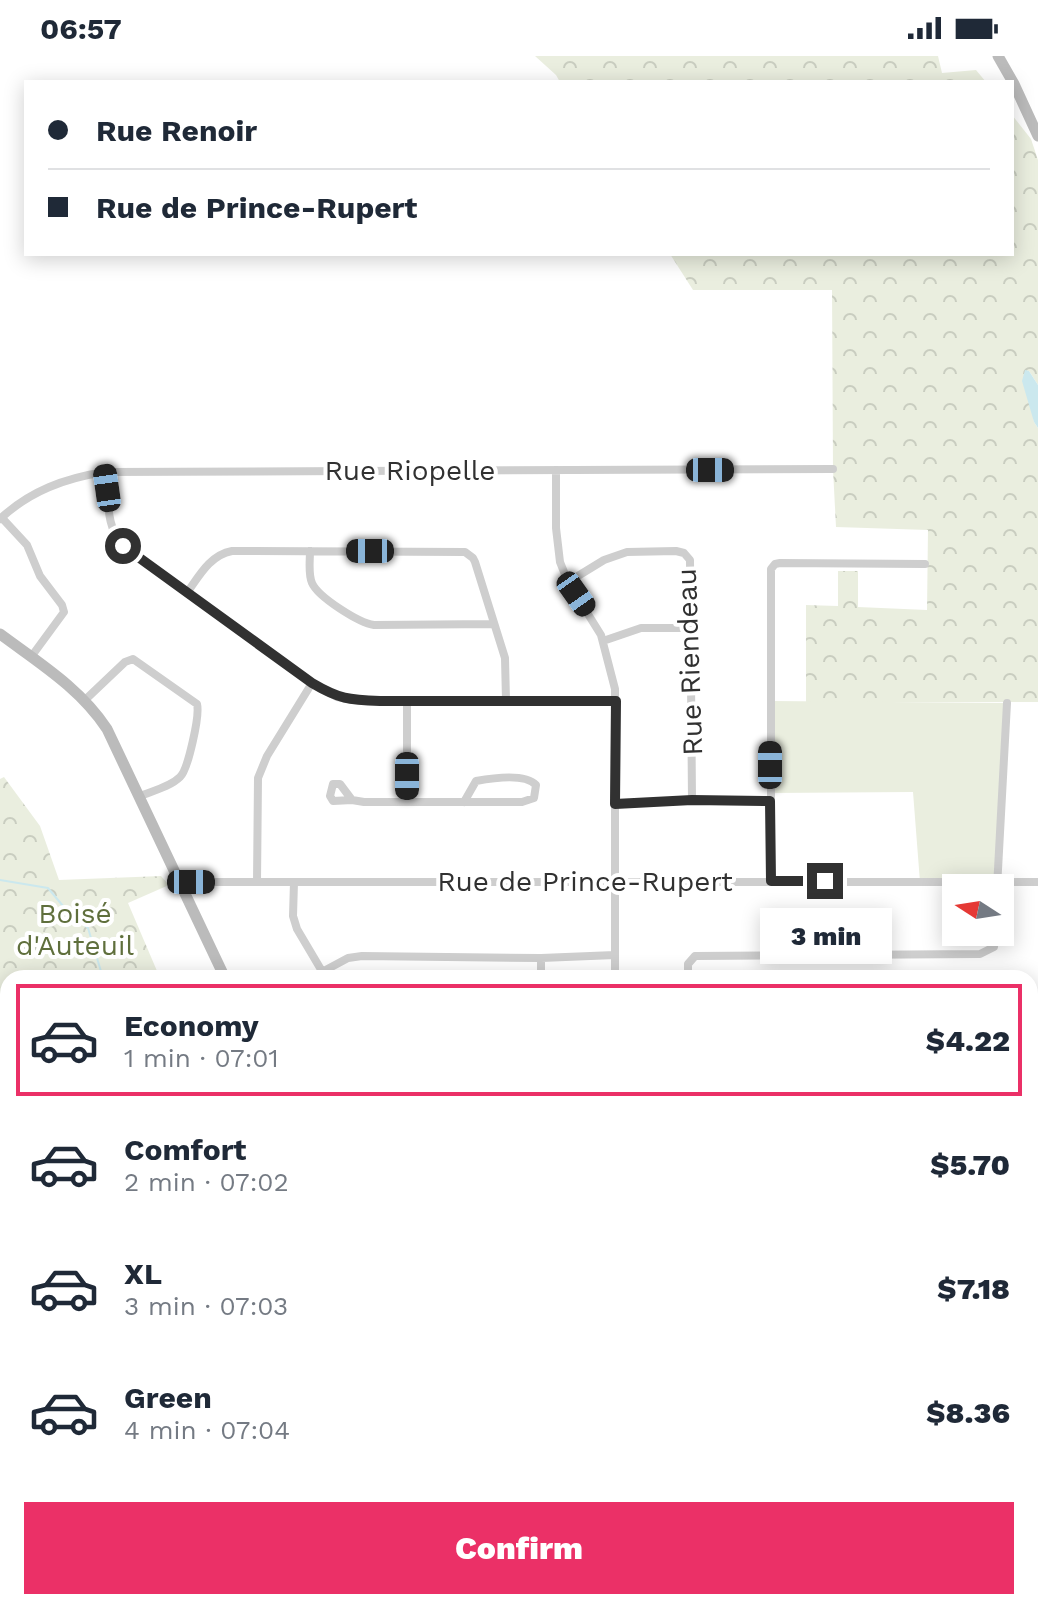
<!DOCTYPE html>
<meta charset="utf-8">
<style>
:root{--surface:#fff;--page:#f2f2f3;--text:#1f2937;--muted:#747a83;--line:#e0e1e3;--accent:#eb3067}
body{margin:0;font-family:"Work Sans",sans-serif;background:var(--page);color:var(--text);height:100vh;display:flex;flex-direction:column;font-size:30px;white-space:nowrap}
*{box-sizing:border-box;margin:0}
p{font-size:26px;color:var(--muted)}
.icon{flex:none;width:44px;height:44px;fill:none;stroke:currentColor;stroke-width:2;stroke-linecap:round;stroke-linejoin:round}
.map{position:relative;flex:1;overflow:hidden}
.drawer{position:absolute;left:0px;top:914px;width:1038px;height:640px;display:flex;flex-direction:column;background:var(--surface);border-radius:24px 24px 0 0;box-shadow:0 4px 20px #0003}
.drawer>*{flex:none}
.guide{position:absolute;left:24px;top:24px;width:990px;height:176px;border-radius:0px;box-shadow:0 4px 20px #0003;display:grid;align-content:center;height:176px;padding:0 24px;background:var(--surface)}
.needle{width:52px;rotate:282deg}
.fabs{position:absolute;left:942px;top:818px;display:grid;gap:16px}
.fabs a{display:grid;place-items:center;width:72px;height:72px;border-radius:0px;background:var(--surface);box-shadow:0 4px 20px #0003;font-size:40px}
.end{position:absolute;width:36px;height:36px;margin:-18px;border:10px solid #313131;background:#fff;box-shadow:0 0 0 4px #fff}
.from{border-radius:50%}
.bubble{position:absolute;height:56px;border-radius:0px;background:var(--surface);box-shadow:0 4px 20px #0003;font-size:26px;font-weight:800;line-height:56px;text-align:center}
.car{position:absolute;width:24px;height:48px;margin:-24px -12px;border-radius:10px;box-shadow:0 0 6px 2px #0007;background:linear-gradient(#222 24%,#8ab4d8 0 40%,#222 0 76%,#8ab4d8 0 86%,#222 0)}
.guide b{display:flex;align-items:center;gap:28px;height:76px;font-size:30px}
.guide b+b{border-top:2px solid var(--line)}
.guide i{width:20px;height:20px;background:var(--text)}
ul{padding:14px 0 0;list-style:none}
li{display:flex;align-items:center;gap:24px;height:112px;margin:0 16px 12px;padding:0 8px;border:4px solid transparent;border-radius:0px}
li div{flex:1}
li b{display:block;font-size:30px}
li em{font-style:normal;font-weight:800}
li.selected{border-color:var(--accent)}
li>.icon{width:72px;height:72px;stroke-width:1.5}
.button{display:flex;gap:16px;margin-top:auto;padding:16px 24px}
.button a{flex:1;height:92px;border-radius:0px;background:var(--accent);color:#fff;font-size:32px;font-weight:800;line-height:92px;text-align:center}
.status{display:flex;justify-content:space-between;align-items:center;height:56px;padding:0 40px;background:var(--surface);direction:ltr}
.status svg{height:22px;fill:currentColor}
.map>svg:first-child{display:block}
.grass{fill:url(#grass-tufts)}
.forest{fill:url(#forest-crowns)}
.park{fill:#eaeedf}
.water{fill:#cbe8ee}
.lines{fill:none;stroke-linecap:round;stroke-linejoin:round}
.stream{stroke:#cbe8ee;stroke-width:2}
.street{stroke:#cecece;stroke-width:8}
.secondary{stroke:#bbb;stroke-width:11}
.route{stroke:#313131;stroke-width:10}
.labels{text-anchor:middle;stroke-width:8;stroke-linejoin:round;paint-order:stroke}
.street-label{font-size:28px;fill:#313131;stroke:#fff}
.park-label{font-size:28px;fill:#5f6f3c;stroke:#fff}
</style>
<div class="status"><b>06:57</b><svg viewBox="0 0 49 12"><path d="M0 12V9h3v3zM5 12V6h3v6zM10 12V3h3v9zM15 12V0h3v12zM26 1h20v11H26zM47 4h2v5h-2z"/></svg></div>
<div class="map">
<svg width="1038" height="1554" viewBox="0 0 1038 1554">
<defs>
<pattern id="grass-tufts" width="24" height="20" patternUnits="userSpaceOnUse" patternTransform="scale(2)"><rect width="24" height="20" fill="#eaeedf"/><path d="M3 7l-1-3M5 7V3M7 7l1-3M15 17l-1-3M17 17v-4M19 17l1-3" fill="none" stroke="#c9cdc0"/></pattern>
<pattern id="forest-crowns" width="20" height="18" patternUnits="userSpaceOnUse" patternTransform="scale(2)"><rect width="20" height="18" fill="#eaeedf"/><path d="M2 6a3 3 0 1 1 6 0M12 15a3 3 0 1 1 6 0" fill="none" stroke="#c9cdc0"/></pattern>
</defs>
<rect width="100%" height="100%" fill="#fff"/>
<path class="grass" d="M278 1546H333L340 1554H272Z
M542 1546H707L712 1554H546Z"/>
<path class="forest" d="M532 0H938L942 17 976 14 986 26H560L556 19 535 0Z
M1012 59 1031 83 1038 104V329L1029 315 1034 366 1038 372V646H806V549L838 550V515H858V551L927 554 928 474 836 471 833 413 832 234H693L670 198H1012Z
M4 721 40 770 59 824 161 820 169 829 128 847 160 922H8V961H0V723Z
M0 1223H8V1394L0 1396Z
M0 1477 8 1481V1546H278L272 1554H0Z
M333 1546H542L546 1554H340Z"/>
<path class="park" d="M771 645 1007 647 998 826H920L913 736 770 737Z"/>
<path class="water" d="M1025 314 1029 315 1038 329V372L1034 366 1022 325Z
M8 1394V1481L0 1477V1396Z"/>
<g class="lines">
<path class="stream" d="M0 824 48 832 68 856 88 872 103 922"/>
<path class="street" d="M556 414V472L560 506 568 526 601 579 615 633V922
M105 416C109 442 105 470 123 490L312 627 337 641 353 644 616 645
M2 462 27 489 40 520 62 549 64 556 31 601
M0 463C30 435 65 422 105 416L833 413
M310 495C310 505 308 518 312 527 318 541 359 567 374 569L494 568
M568 526 604 504 627 496 676 495 684 497 690 504 692 744
M187 537C199 520 210 499 232 495L465 496 473 502 475 506 505 602 506 645
M603 585 641 572H691
M85 644 125 606 133 603 197 648C200 659 188 714 180 721 170 731 152 735 140 740
M352 744 340 728H333L330 740 333 745 352 744 364 746H522L534 742 536 729C525 717 492 722 476 725L464 746
M407 745V645
M615 748 692 744 770 745
M771 825V513L775 508 780 507 925 508
M257 826 258 722 267 700 312 627
M294 826 293 860 297 873 326 922
M181 829 191 826C474 825 756 825 1038 826
M997 832 1007 647
M541 902V922
M322 916 348 902 362 900 541 902 615 899
M688 922V908L695 900 980 898 994 891 995 876
M1030 970H1038
M0 1002H8
M1030 1045H1038
M0 1113H8
M0 1182H8
M1030 1325H1038
M0 1361H8
M1030 1400 1038 1401
M807 1546 815 1554
M934 1546 952 1554
M1025 1554 1026 1546"/>
<path class="secondary" d="M998 0 1014 28 1038 80
M0 578C39 607 80 632 107 673L225 922
M1030 1182H1038
M716 1546 720 1554"/>
</g>
<g class="lines">
<path class="route" d="M123 490 312 627C339 643 349 644 380 645H616L615 748 692 744 770 745 771 825H825"/>
</g>
<g class="labels">
<g class="street-label">
<text x="410" y="424">Rue Riopelle</text>
<text transform="translate(689 606) rotate(-92)" y="10">Rue Riendeau</text>
<text x="585" y="835">Rue de Prince-Rupert</text>
</g>
<g class="park-label">
<text x="75" y="867">Boisé<tspan x="75" dy="32">d'Auteuil</tspan></text>
</g>
</g>
</svg>
<div class="fabs">
<a><svg class="needle" viewBox="-14 -14 28 28"><path d="M0-13l5 13h-10z" fill="#e53935"/><path d="M0 13l5-13h-10z" fill="#747a83"/></svg></a>
</div>
<i class="end from" style="left:123px;top:490px"></i>
<i class="end" style="left:825px;top:825px"></i>
<div class="bubble" style="left:760px;top:852px;width:132px">3 min</div>
<i class="car" style="left:710px;top:414px;rotate:90deg"></i>
<i class="car" style="left:107px;top:432px;rotate:352deg"></i>
<i class="car" style="left:370px;top:495px;rotate:270deg"></i>
<i class="car" style="left:576px;top:538px;rotate:145deg"></i>
<i class="car" style="left:770px;top:709px;rotate:0deg"></i>
<i class="car" style="left:407px;top:720px;rotate:180deg"></i>
<i class="car" style="left:191px;top:826px;rotate:90deg"></i>
<div class="guide">
<b><i class="from"></i>Rue Renoir</b>
<b><i></i>Rue de Prince-Rupert</b>
</div>
<section class="drawer">
<ul>
<li class="selected"><svg class="icon" aria-label="car" viewBox="0 0 24 24"><path d="M5 17H2v-5l4-1 3-4h7l3 4 3 1v5h-3M9 17h6M6 11h13"/><circle cx="7" cy="17" r="2"/><circle cx="17" cy="17" r="2"/></svg><div><b>Economy</b><p>1 min · 07:01</p></div><em>$4.22</em></li>
<li><svg class="icon" aria-label="car" viewBox="0 0 24 24"><path d="M5 17H2v-5l4-1 3-4h7l3 4 3 1v5h-3M9 17h6M6 11h13"/><circle cx="7" cy="17" r="2"/><circle cx="17" cy="17" r="2"/></svg><div><b>Comfort</b><p>2 min · 07:02</p></div><em>$5.70</em></li>
<li><svg class="icon" aria-label="car" viewBox="0 0 24 24"><path d="M5 17H2v-5l4-1 3-4h7l3 4 3 1v5h-3M9 17h6M6 11h13"/><circle cx="7" cy="17" r="2"/><circle cx="17" cy="17" r="2"/></svg><div><b>XL</b><p>3 min · 07:03</p></div><em>$7.18</em></li>
<li><svg class="icon" aria-label="car" viewBox="0 0 24 24"><path d="M5 17H2v-5l4-1 3-4h7l3 4 3 1v5h-3M9 17h6M6 11h13"/><circle cx="7" cy="17" r="2"/><circle cx="17" cy="17" r="2"/></svg><div><b>Green</b><p>4 min · 07:04</p></div><em>$8.36</em></li>
</ul>
<div class="button"><a>Confirm</a></div>
</section>
</div>
